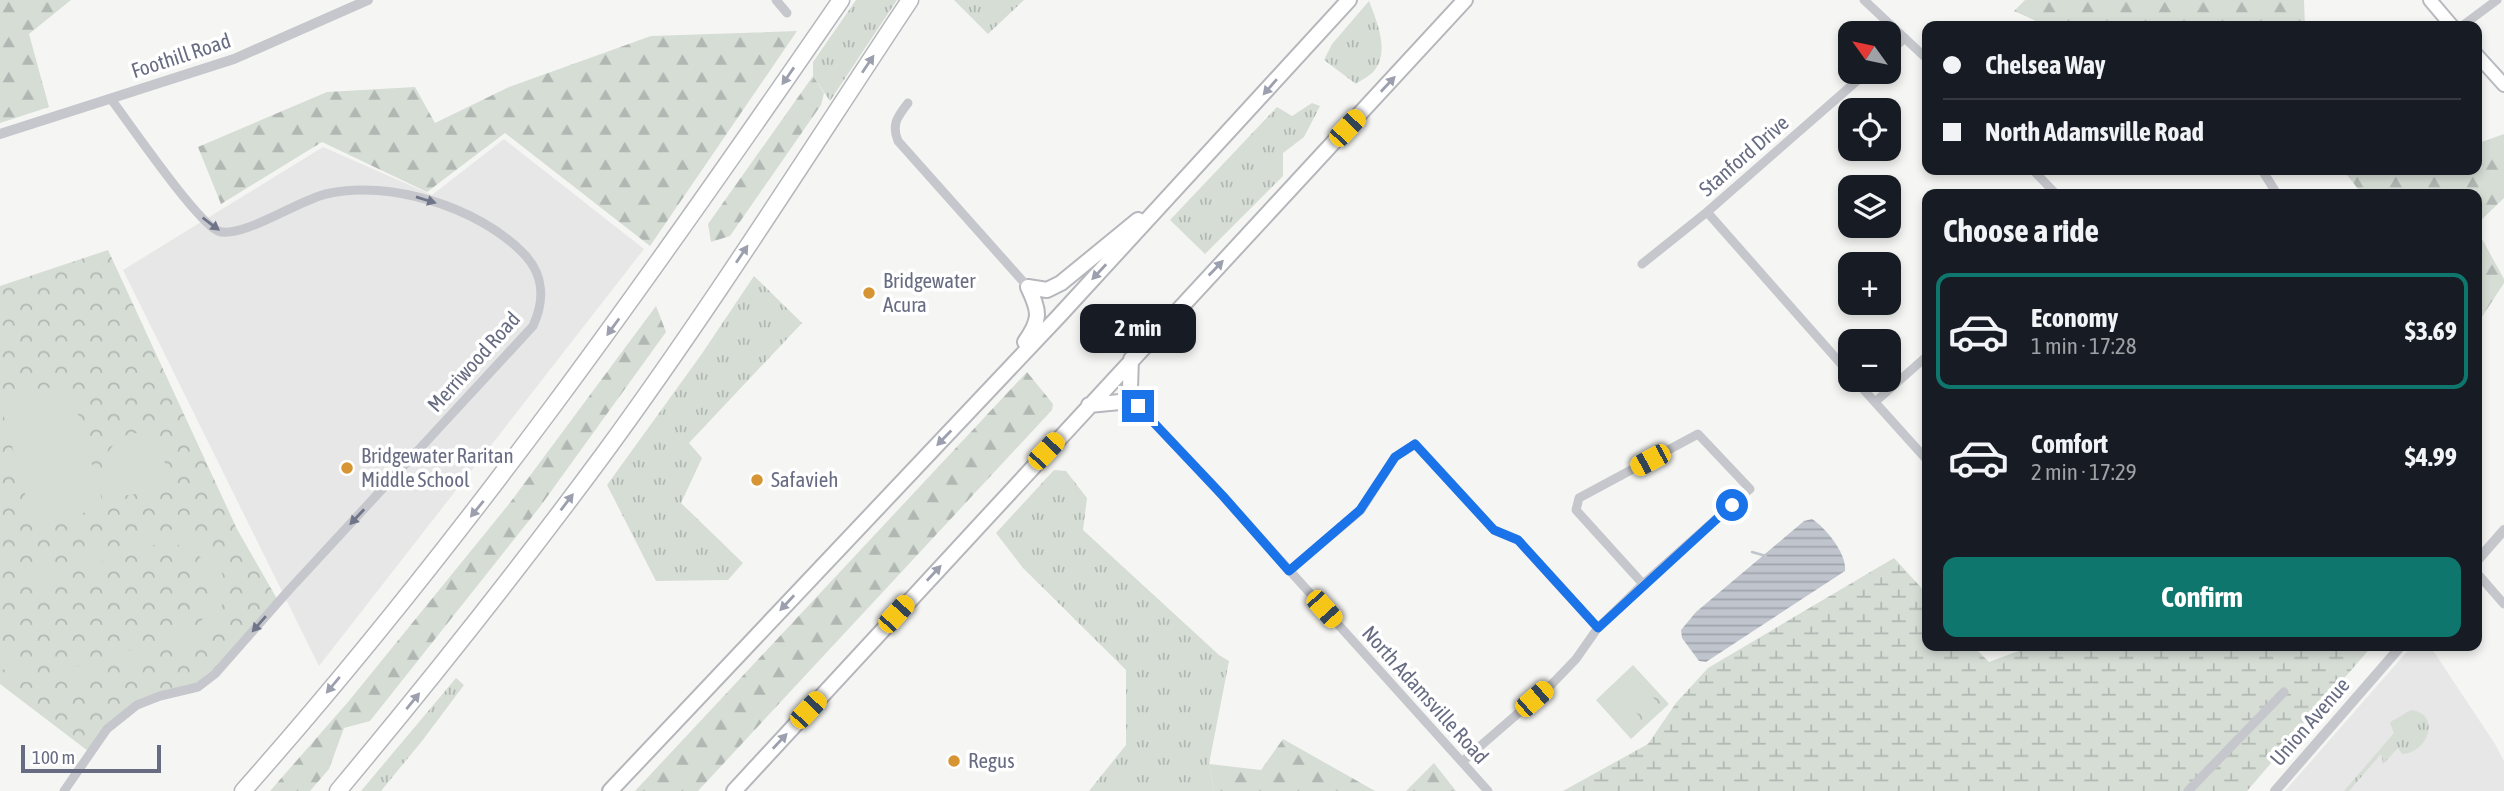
<!DOCTYPE html>
<meta charset="utf-8">
<style>
:root{--surface:#171b24;--page:#20242c;--text:#f1f3f6;--muted:#9ea1a6;--line:#363941;--accent:#0f766e}
body{margin:0;font-family:"Asap Condensed",sans-serif;background:var(--page);color:var(--text);height:100vh;display:flex;flex-direction:column;font-size:26px;white-space:nowrap}
*{box-sizing:border-box;margin:0}
p{font-size:23px;color:var(--muted)}
.icon{flex:none;width:38px;height:38px;fill:none;stroke:currentColor;stroke-width:2;stroke-linecap:round;stroke-linejoin:round}
.map{position:relative;flex:1;overflow:hidden}
.panel{position:absolute;left:1922px;top:189px;width:560px;height:462px;display:flex;flex-direction:column;background:var(--surface);border-radius:14px;box-shadow:0 4px 10px #0003}
.panel>*{flex:none}
.banner{position:absolute;left:1922px;top:21px;width:560px;height:154px;border-radius:14px;box-shadow:0 4px 10px #0003;display:grid;align-content:center;height:154px;padding:0 21px;background:var(--surface)}
.needle{width:46px;rotate:303deg}
.fabs{position:absolute;left:1838px;top:21px;display:grid;gap:14px}
.fabs a{display:grid;place-items:center;width:63px;height:63px;border-radius:14px;background:var(--surface);box-shadow:0 4px 10px #0003;font-size:35px}
.scale{position:absolute;left:21px;bottom:18px;width:140px;box-sizing:border-box;padding-left:7px;border:4px solid #676c82;border-top:0;font-size:19px;line-height:24px;white-space:nowrap;color:#676c82;-webkit-text-stroke:5px #fff;paint-order:stroke}
.end{position:absolute;width:32px;height:32px;margin:-16px;border:9px solid #1a73e8;background:#fff;box-shadow:0 0 0 4px #fff}
.from{border-radius:50%}
.bubble{position:absolute;height:49px;border-radius:14px;background:var(--surface);box-shadow:0 4px 10px #0003;font-size:23px;font-weight:700;line-height:49px;text-align:center}
.car{position:absolute;width:21px;height:42px;margin:-21px -10px;border-radius:9px;box-shadow:0 0 5px 2px #0007;background:linear-gradient(#f5c518 24%,#345 0 40%,#f5c518 0 76%,#345 0 86%,#f5c518 0)}
.banner b{display:flex;align-items:center;gap:24px;height:66px;font-size:26px}
.banner b+b{border-top:2px solid var(--line)}
.banner i{width:18px;height:18px;background:var(--text)}
ul{padding:0;list-style:none}
li{display:flex;align-items:center;gap:21px;height:116px;margin:0 14px 10px;padding:0 7px;border:4px solid transparent;border-radius:14px}
li div{flex:1}
li b{display:block;font-size:26px}
li em{font-style:normal;font-weight:700}
li.on{border-color:var(--accent)}
li>.icon{width:63px;height:63px;stroke-width:1.5}
h2{padding:0 21px;font-size:32px;line-height:84px}
.button{display:flex;gap:14px;margin-top:auto;padding:14px 21px}
.button a{flex:1;height:80px;border-radius:14px;background:var(--accent);color:#fff;font-size:28px;font-weight:700;line-height:80px;text-align:center}
.map>svg:first-child{display:block}
.built{fill:#e6e7e6}
.grass{fill:url(#grass-tufts)}
.forest{fill:url(#forest-firs)}
.wetland{fill:url(#wetland-marsh)}
.park{fill:url(#park-crowns)}
.pitch{fill:#d5ddd5}
.water{fill:url(#water-rules)}
.lines{fill:none;stroke-linecap:round;stroke-linejoin:round}
.stream{stroke:#c0c5cd;stroke-width:2.5}
.secondary-casing{stroke:#b8bac0;stroke-width:16}
.trunk-casing{stroke:#b6b7bc;stroke-width:18}
.motorway-casing{stroke:#b6b7bc;stroke-width:19}
.minor{stroke:#c6c7cc;stroke-width:9}
.tertiary{stroke:#c6c7cc;stroke-width:10}
.secondary{stroke:#fff;stroke-width:12}
.trunk{stroke:#fff;stroke-width:14}
.motorway{stroke:#fff;stroke-width:16}
.oneway{fill:#9c9fae}
.oneway2{fill:#707589}
.route{stroke:#1a73e8;stroke-width:9}
.poi-dot{fill:#d79432;stroke:#fff;stroke-width:2.5}
.labels{text-anchor:middle;stroke-width:7;stroke-linejoin:round;paint-order:stroke}
.street-label{font-size:21px;fill:#676c82;stroke:#fff}
.poi-label{font-size:21px;fill:#676c82;stroke:#fff;text-anchor:start}
</style>
<div class="map">
<svg width="2504" height="791" viewBox="0 0 2504 791">
<defs>
<pattern id="grass-tufts" width="24" height="20" patternUnits="userSpaceOnUse" patternTransform="scale(1.75)"><rect width="24" height="20" fill="#d5ddd5"/><path d="M3 7l-1-3M5 7V3M7 7l1-3M15 17l-1-3M17 17v-4M19 17l1-3" fill="none" stroke="#b1b7b2"/></pattern>
<pattern id="forest-firs" width="22" height="20" patternUnits="userSpaceOnUse" patternTransform="scale(1.75)"><rect width="22" height="20" fill="#d5ddd5"/><path d="M5 1l3.5 6h-7zM16 11l3.5 6h-7z" fill="#b1b7b2"/></pattern>
<pattern id="wetland-marsh" width="20" height="14" patternUnits="userSpaceOnUse" patternTransform="scale(1.75)"><rect width="20" height="14" fill="#d5ddd5"/><path d="M1 5h8M5 5V1M11 12h8M15 12V8" fill="none" stroke="#b1b7b2"/></pattern>
<pattern id="park-crowns" width="20" height="18" patternUnits="userSpaceOnUse" patternTransform="scale(1.75)"><rect width="20" height="18" fill="#d5ddd5"/><path d="M2 6a3 3 0 1 1 6 0M12 15a3 3 0 1 1 6 0" fill="none" stroke="#b1b7b2"/></pattern>
<pattern id="water-rules" width="6" height="5" patternUnits="userSpaceOnUse" patternTransform="scale(1.75)"><rect width="6" height="5" fill="#c0c5cd"/><path d="M0 2.5h6" fill="none" stroke="#a0a4ac"/></pattern>
</defs>
<rect width="100%" height="100%" fill="#f5f6f3"/>
<path class="built" d="M504 139 644 249 319 666 123 270 323 147 432 195Z
M2412 646H2430L2495 744 2504 761V791H2285Z"/>
<path class="grass" d="M856 0H897L830 101 813 76V62Z
M954 0H1024L988 34Z
M1369 1C1377 22 1390 51 1374 71 1370 76 1361 80 1356 84L1324 60 1332 44Z
M1312 103 1320 106 1304 137 1283 153V176L1205 254 1170 220 1277 107 1292 116Z
M754 276 802 323 689 443 702 458 681 503 743 563 728 580 656 581 607 485 701 355Z
M1054 470 1066 471 1087 498 1083 530 1219 655 1229 661 1209 764 1214 791H1089L1126 745V670L1023 568 996 533Z
M456 678 464 685 422 741 381 791H361Z
M2411 710C2442 714 2428 753 2402 754L2398 748 2383 764 2381 754 2349 791H2344L2394 733 2390 723 2392 721Z"/>
<path class="forest" d="M0 0H71L29 34 49 107 0 123Z
M2025 0H2304L2305 26H2047L2014 11Z
M797 31 650 246 505 133 427 192 322 142 221 204 198 147 327 92 415 87 435 123 509 87 651 36Z
M813 76 824 93 821 105 730 236 711 242 708 224Z
M2504 134V198L2476 225V194H2362L2343 170H2476V144Z
M2476 228 2504 279V283L2476 326Z
M656 306 666 332 539 508 370 721 344 728 329 769 310 791H270L348 702 509 504Z
M1027 372 1053 404 1052 410 698 791H635Z
M1283 739 1375 791H1376H1214L1209 764 1261 770Z
M1434 763 1456 791H1406Z"/>
<path class="wetland" d="M1894 558 1927 594V646H1973L1989 662 2032 646H2094L2116 651 2126 646H2372L2247 791H1563L1648 744 1676 703 1708 668Z"/>
<path class="park" d="M108 250 237 529 280 604 205 684 125 712 88 751 0 684V286Z
M1633 665 1669 704 1631 739 1596 700Z"/>
<path class="pitch" d="M69 382 104 507 34 527 0 402Z
M133 433 150 434 159 440 170 483C156 487 136 497 122 495 87 491 103 439 133 433Z
M189 524 192 534 187 536C239 558 236 624 184 643L47 685 21 681 0 667V648C9 667 26 676 47 675L181 635C236 612 217 536 157 544L22 587 10 596 0 611V592L19 578Z
M1635 677 1657 702 1645 712 1623 688Z
M1618 692 1640 717 1629 727 1607 703Z"/>
<path class="water" d="M1812 519C1826 528 1847 554 1845 571L1706 662 1699 661 1682 638 1681 630 1696 612 1804 521Z"/>
<g class="lines">
<path class="stream" d="M1752 552 1766 556"/>
<defs>
<path id="secondary" d="M2430 0 2452 26
M2476 54 2504 85"/>
<path id="trunk" d="M1028 287 1047 290 1061 283 1138 220
M1025 342C1041 319 1040 312 1028 287
M1131 359 1130 388 1138 406
M1089 405 1120 402 1138 406
M610 791 1059 316 1349 0
M734 791 1465 0"/>
<path id="motorway" d="M243 791C463 543 653 273 841 0
M338 791C429 682 518 570 603 455 711 308 809 152 910 0"/>
</defs>
<use href="#secondary" class="secondary-casing"/>
<use href="#trunk" class="trunk-casing"/>
<use href="#motorway" class="motorway-casing"/>
<path class="minor" d="M776 0 787 13
M1864 0 1927 59
M2462 26 2497 0
M1888 53 1905 38
M908 103C898 116 891 124 898 141L1028 287
M2033 170 2056 194
M2262 170 2277 194
M1707 212 1850 374
M1642 264 1707 212 1867 72
M1855 380 1927 460
M1875 402 1927 356
M1138 406 1210 482 1488 791
M1698 434 1750 489 1643 584 1576 510 1579 498Z
M1289 571 1361 510 1395 457 1415 444 1494 530 1518 540 1598 628
M2476 572 2504 604
M1462 762 1552 684 1576 659 1597 629 1643 584
M64 791 107 729 137 705 160 696 198 687 215 674 289 590 533 326C545 300 544 274 523 253 478 207 389 179 326 194 299 200 240 240 218 231 196 221 129 123 111 99
M2188 791 2284 692"/>
<path class="tertiary" d="M0 134 234 59 368 0
M2476 562 2504 530
M2275 791 2401 646"/>
<use href="#secondary" class="secondary"/>
<use href="#trunk" class="trunk"/>
<use href="#motorway" class="motorway"/>
</g>
<defs><path id="oneway-solid" d="M-6-.8H1V-3.2L6.5 0L1 3.2V.8H-6Z" transform="scale(1.75)"/></defs>
<g class="oneway">
<use href="#oneway-solid" transform="translate(868 64) rotate(-56)"/>
<use href="#oneway-solid" transform="translate(788 76) rotate(125)"/>
<use href="#oneway-solid" transform="translate(1388 84) rotate(-47)"/>
<use href="#oneway-solid" transform="translate(1270 87) rotate(131)"/>
<use href="#oneway-solid" transform="translate(742 254) rotate(-56)"/>
<use href="#oneway-solid" transform="translate(1216 268) rotate(-46)"/>
<use href="#oneway-solid" transform="translate(1099 272) rotate(133)"/>
<use href="#oneway-solid" transform="translate(613 327) rotate(126)"/>
<use href="#oneway-solid" transform="translate(944 438) rotate(134)"/>
<use href="#oneway-solid" transform="translate(567 502) rotate(-53)"/>
<use href="#oneway-solid" transform="translate(477 509) rotate(129)"/>
<use href="#oneway-solid" transform="translate(934 573) rotate(-47)"/>
<use href="#oneway-solid" transform="translate(787 603) rotate(133)"/>
<use href="#oneway-solid" transform="translate(333 685) rotate(130)"/>
<use href="#oneway-solid" transform="translate(413 701) rotate(-51)"/>
<use href="#oneway-solid" transform="translate(780 741) rotate(-47)"/>
</g>
<g class="oneway2">
<use href="#oneway-solid" transform="translate(426 200) rotate(17)"/>
<use href="#oneway-solid" transform="translate(211 224) rotate(37)"/>
<use href="#oneway-solid" transform="translate(357 517) rotate(133)"/>
<use href="#oneway-solid" transform="translate(259 624) rotate(131)"/>
</g>
<g class="lines">
<path class="route" d="M1138 406 1223 496 1289 571 1360 510 1395 457 1415 444 1494 530 1518 540 1598 628 1732 505"/>
</g>
<g class="poi-dot">
<circle cx="869" cy="293" r="7"/>
<circle cx="347" cy="468" r="7"/>
<circle cx="757" cy="480" r="7"/>
<circle cx="954" cy="761" r="7"/>
</g>
<g class="labels">
<g class="street-label">
<text transform="translate(181 56) rotate(-18)" y="7">Foothill Road</text>
<text transform="translate(1744 156) rotate(-41)" y="7">Stanford Drive</text>
<text transform="translate(474 362) rotate(-48)" y="7">Merriwood Road</text>
<text transform="translate(1425 695) rotate(48)" y="7">North Adamsville Road</text>
<text transform="translate(2310 722) rotate(-49)" y="7">Union Avenue</text>
</g>
<g class="poi-label">
<text x="883" y="288">Bridgewater<tspan x="883" dy="24">Acura</tspan></text>
<text x="361" y="463">Bridgewater Raritan<tspan x="361" dy="24">Middle School</tspan></text>
<text x="771" y="487">Safavieh</text>
<text x="968" y="768">Regus</text>
</g>
</g>
</svg>
<div class="fabs">
<a><svg class="needle" viewBox="-14 -14 28 28"><path d="M0-13l5 13h-10z" fill="#e53935"/><path d="M0 13l5-13h-10z" fill="#9ea1a6"/></svg></a>
<a><svg class="icon" aria-label="locate" viewBox="0 0 24 24"><circle cx="12" cy="12" r="6"/><path d="M12 2v4M12 18v4M2 12h4M18 12h4"/></svg></a>
<a><svg class="icon" aria-label="layers" viewBox="0 0 24 24"><path d="M12 4l9 5-9 5-9-5zM3 14l9 5 9-5"/></svg></a>
<a>+</a>
<a>−</a>
</div>
<div class="scale">100 m</div>
<i class="end from" style="left:1732px;top:505px"></i>
<i class="end" style="left:1138px;top:406px"></i>
<div class="bubble" style="left:1080px;top:304px;width:116px">2 min</div>
<i class="car" style="left:1347px;top:128px;rotate:43deg"></i>
<i class="car" style="left:1046px;top:451px;rotate:43deg"></i>
<i class="car" style="left:1650px;top:460px;rotate:242deg"></i>
<i class="car" style="left:1324px;top:609px;rotate:138deg"></i>
<i class="car" style="left:896px;top:614px;rotate:42deg"></i>
<i class="car" style="left:1534px;top:699px;rotate:49deg"></i>
<i class="car" style="left:808px;top:710px;rotate:43deg"></i>
<div class="banner">
<b><i class="from"></i>Chelsea Way</b>
<b><i></i>North Adamsville Road</b>
</div>
<section class="panel">
<h2>Choose a ride</h2>
<ul>
<li class="on"><svg class="icon" aria-label="car" viewBox="0 0 24 24"><path d="M5 17H2v-5l4-1 3-4h7l3 4 3 1v5h-3M9 17h6M6 11h13"/><circle cx="7" cy="17" r="2"/><circle cx="17" cy="17" r="2"/></svg><div><b>Economy</b><p>1 min · 17:28</p></div><em>$3.69</em></li>
<li><svg class="icon" aria-label="car" viewBox="0 0 24 24"><path d="M5 17H2v-5l4-1 3-4h7l3 4 3 1v5h-3M9 17h6M6 11h13"/><circle cx="7" cy="17" r="2"/><circle cx="17" cy="17" r="2"/></svg><div><b>Comfort</b><p>2 min · 17:29</p></div><em>$4.99</em></li>
</ul>
<div class="button"><a>Confirm</a></div>
</section>
</div>
